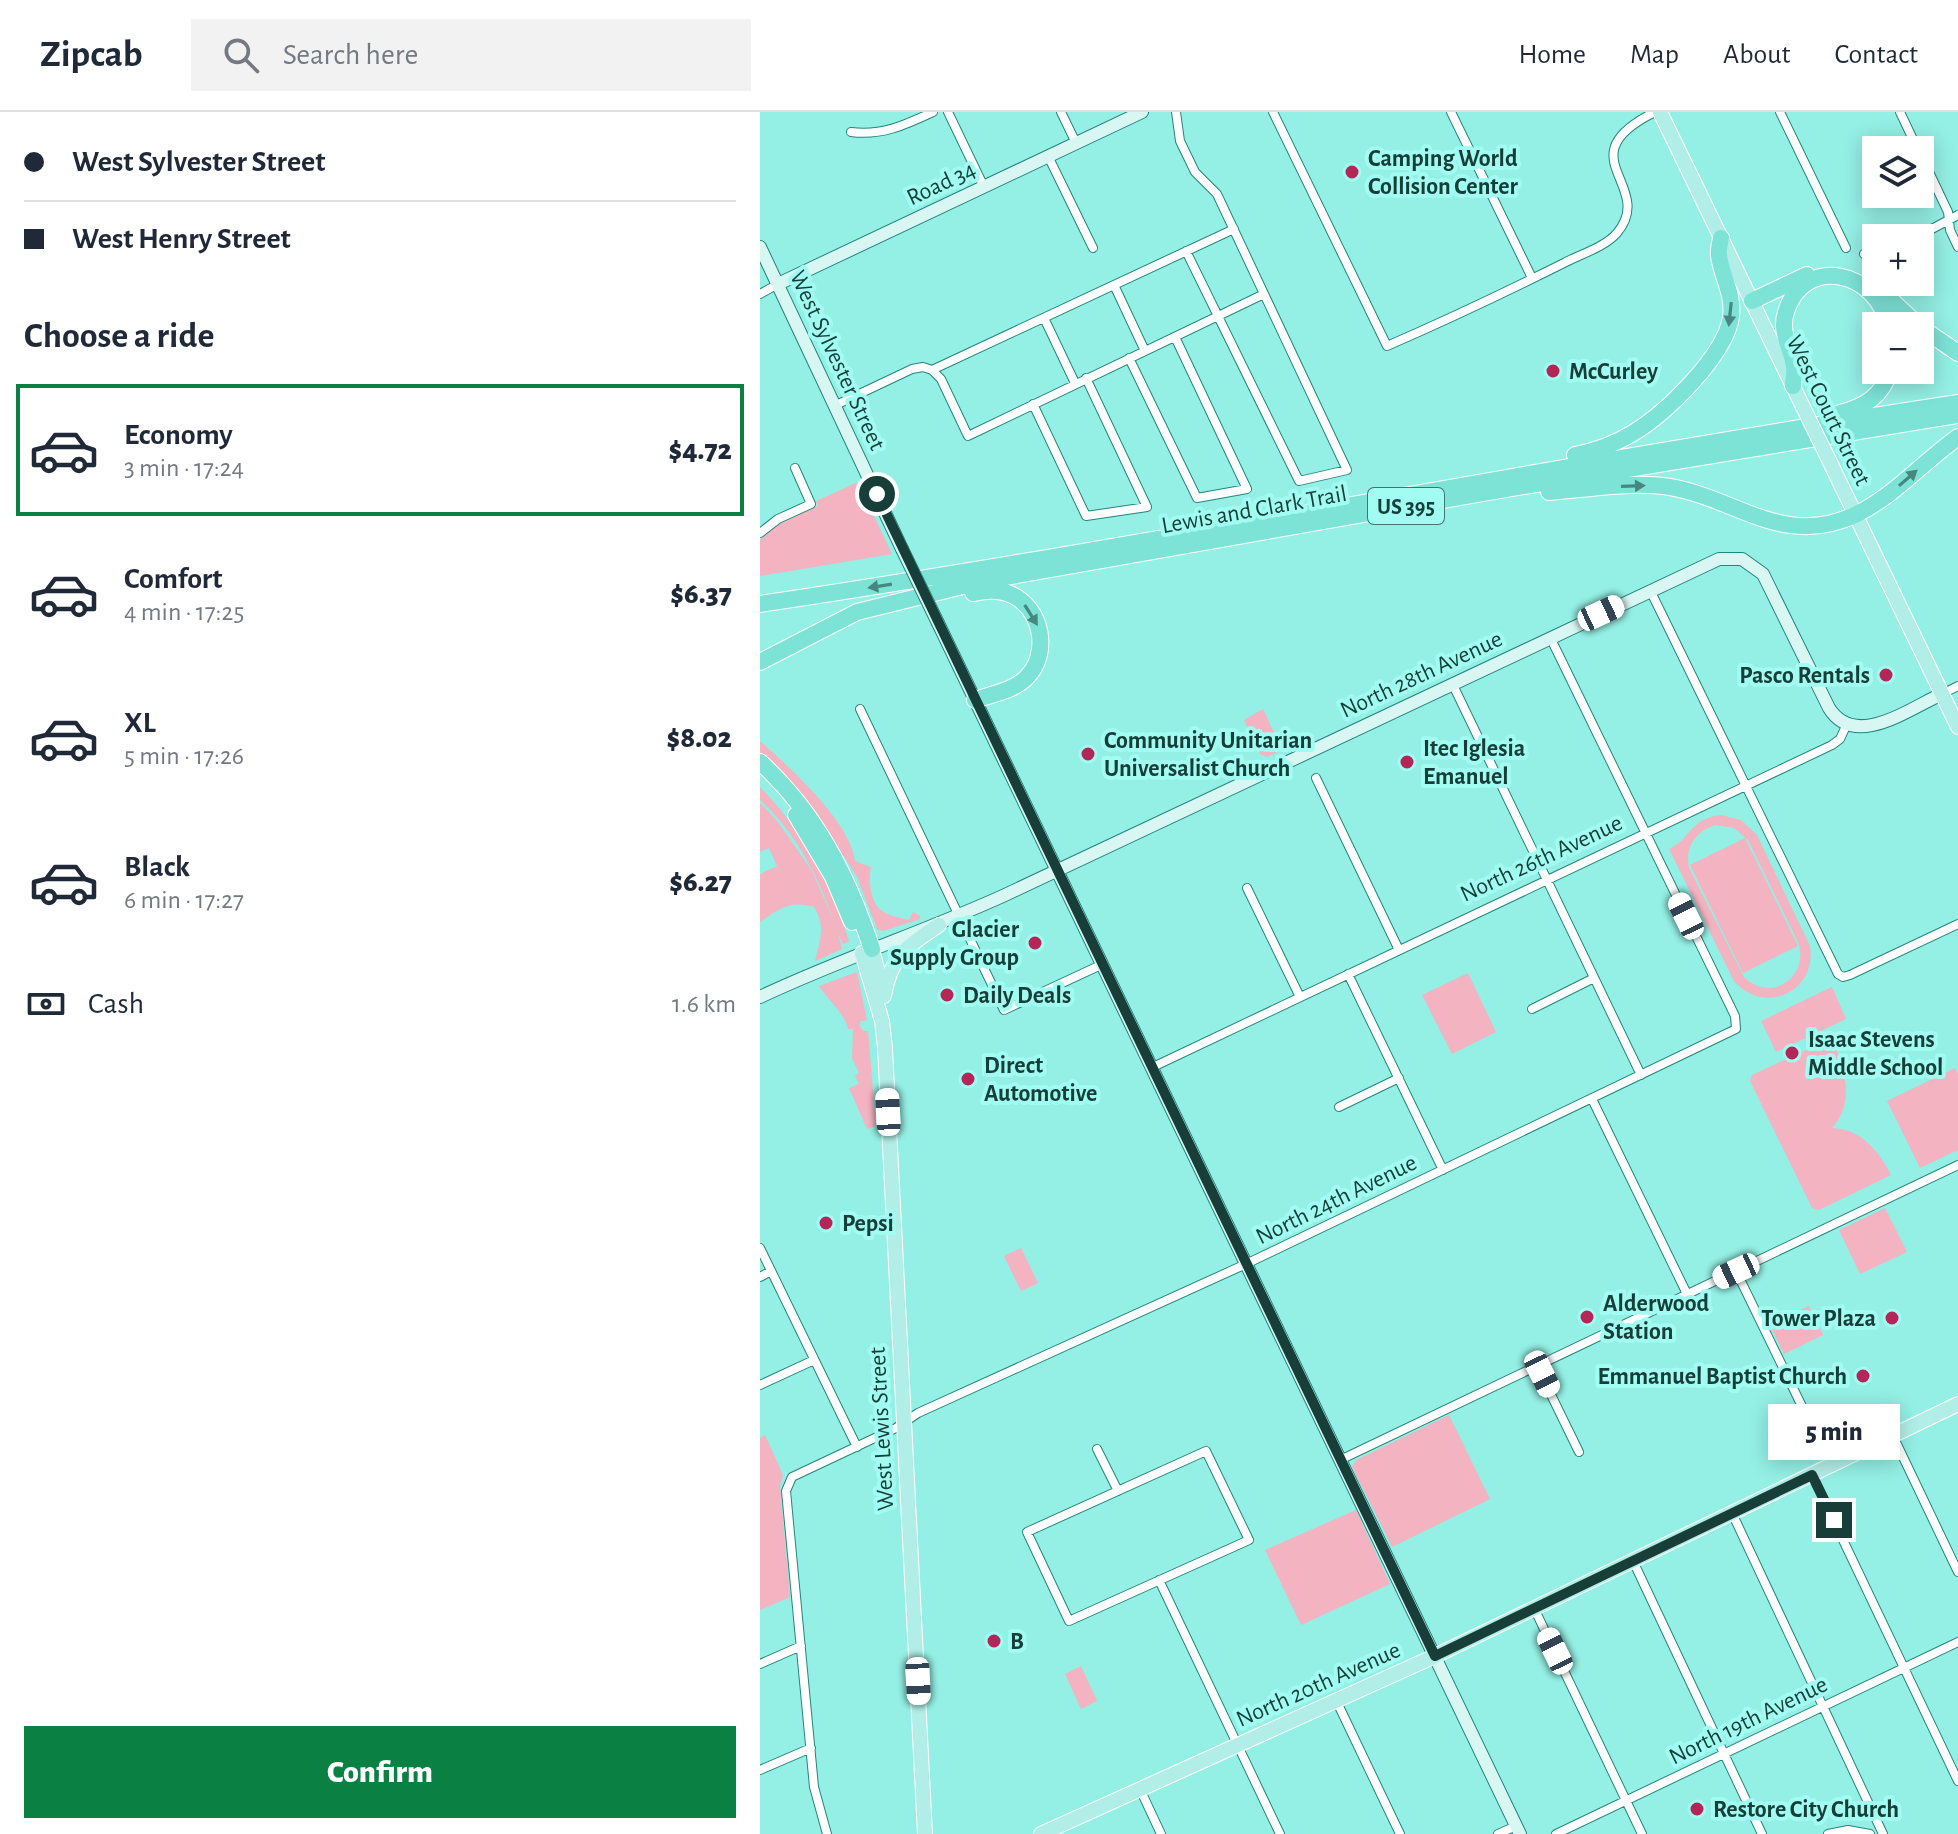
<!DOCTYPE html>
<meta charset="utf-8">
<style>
:root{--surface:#fff;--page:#f2f2f3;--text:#1f2937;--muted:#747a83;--line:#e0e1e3;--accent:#0b8043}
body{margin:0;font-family:"Alegreya Sans",sans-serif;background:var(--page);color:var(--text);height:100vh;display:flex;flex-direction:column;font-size:30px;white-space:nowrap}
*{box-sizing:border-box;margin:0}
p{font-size:26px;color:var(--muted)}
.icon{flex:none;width:44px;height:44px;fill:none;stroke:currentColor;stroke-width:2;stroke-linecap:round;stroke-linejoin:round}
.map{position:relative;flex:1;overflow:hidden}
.details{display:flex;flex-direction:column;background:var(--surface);width:760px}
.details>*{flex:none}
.hud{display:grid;align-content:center;height:176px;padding:0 24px;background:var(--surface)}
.buttons{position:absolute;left:1102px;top:24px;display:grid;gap:16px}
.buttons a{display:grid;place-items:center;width:72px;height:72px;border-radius:0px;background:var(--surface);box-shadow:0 4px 20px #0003;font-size:40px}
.end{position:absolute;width:36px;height:36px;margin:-18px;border:10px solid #173e39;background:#fff;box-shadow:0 0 0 4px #fff}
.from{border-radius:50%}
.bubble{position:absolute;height:56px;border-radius:0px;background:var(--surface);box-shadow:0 4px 20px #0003;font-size:26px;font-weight:800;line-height:56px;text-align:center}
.car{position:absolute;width:24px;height:48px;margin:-24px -12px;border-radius:10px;box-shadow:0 0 6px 2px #0007;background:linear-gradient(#fff 24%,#345 0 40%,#fff 0 76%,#345 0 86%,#fff 0)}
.hud b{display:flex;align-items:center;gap:28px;height:76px;font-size:30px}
.hud b+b{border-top:2px solid var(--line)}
.hud i{width:20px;height:20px;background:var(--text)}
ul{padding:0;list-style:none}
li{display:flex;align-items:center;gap:24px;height:132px;margin:0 16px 12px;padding:0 8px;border:4px solid transparent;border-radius:0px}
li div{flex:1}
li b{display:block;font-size:30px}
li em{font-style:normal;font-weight:800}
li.on{border-color:var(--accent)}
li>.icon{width:72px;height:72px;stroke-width:1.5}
h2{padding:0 24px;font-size:36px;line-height:96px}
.pay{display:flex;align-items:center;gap:20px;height:88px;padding:0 24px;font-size:30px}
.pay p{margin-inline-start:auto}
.primary-button{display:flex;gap:16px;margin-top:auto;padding:16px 24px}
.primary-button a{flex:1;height:92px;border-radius:0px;background:var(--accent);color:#fff;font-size:32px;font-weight:800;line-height:92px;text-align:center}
header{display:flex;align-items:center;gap:48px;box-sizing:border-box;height:112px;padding:0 40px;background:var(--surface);border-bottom:2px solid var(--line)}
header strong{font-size:38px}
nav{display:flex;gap:44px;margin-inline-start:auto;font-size:28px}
.search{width:560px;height:72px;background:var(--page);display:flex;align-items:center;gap:20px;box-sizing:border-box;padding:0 28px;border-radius:0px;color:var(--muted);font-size:30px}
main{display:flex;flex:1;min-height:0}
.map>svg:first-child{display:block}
.green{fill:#f3b3c0;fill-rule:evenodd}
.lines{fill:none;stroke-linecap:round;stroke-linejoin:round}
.street-casing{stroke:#22867c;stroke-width:10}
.secondary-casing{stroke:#22867c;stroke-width:14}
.primary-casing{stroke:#fff;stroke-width:16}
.highway-casing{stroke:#fff;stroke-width:18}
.street{stroke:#fff;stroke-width:8}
.secondary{stroke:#d8f7f3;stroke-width:12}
.primary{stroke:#b1eee7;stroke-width:14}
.highway{stroke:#7de3d7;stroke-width:16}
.secondary-bridge-casing{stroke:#22867c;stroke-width:14;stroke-linecap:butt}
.primary-bridge-casing{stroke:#fff;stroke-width:16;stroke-linecap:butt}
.secondary-bridge{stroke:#d8f7f3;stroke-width:12}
.primary-bridge{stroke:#b1eee7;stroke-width:14}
.oneway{fill:#458880}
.route{stroke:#173e39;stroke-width:10}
.poi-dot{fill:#b42658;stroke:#a1fcf1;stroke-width:3}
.labels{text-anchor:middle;stroke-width:8;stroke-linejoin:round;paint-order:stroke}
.shield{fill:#a1fcf1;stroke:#407770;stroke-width:2}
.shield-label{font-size:22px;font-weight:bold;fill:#173e39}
.poi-label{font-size:24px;font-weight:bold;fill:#173e39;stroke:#a1fcf1;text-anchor:start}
.street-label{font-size:24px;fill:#173e39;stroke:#a1fcf1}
</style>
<header>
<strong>Zipcab</strong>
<div class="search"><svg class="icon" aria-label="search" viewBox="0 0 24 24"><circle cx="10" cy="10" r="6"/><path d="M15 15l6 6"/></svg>Search here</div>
<nav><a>Home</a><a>Map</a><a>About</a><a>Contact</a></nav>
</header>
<main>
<section class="details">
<div class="hud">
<b><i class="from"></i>West Sylvester Street</b>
<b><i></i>West Henry Street</b>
</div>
<h2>Choose a ride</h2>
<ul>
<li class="on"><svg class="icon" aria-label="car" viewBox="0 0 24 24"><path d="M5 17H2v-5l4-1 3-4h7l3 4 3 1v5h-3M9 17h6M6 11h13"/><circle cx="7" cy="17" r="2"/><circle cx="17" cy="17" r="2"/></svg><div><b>Economy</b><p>3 min · 17:24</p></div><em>$4.72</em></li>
<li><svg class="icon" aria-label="car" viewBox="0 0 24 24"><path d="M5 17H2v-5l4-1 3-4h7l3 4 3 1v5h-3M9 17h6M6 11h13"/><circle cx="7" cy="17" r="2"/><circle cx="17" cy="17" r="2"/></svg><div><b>Comfort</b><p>4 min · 17:25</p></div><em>$6.37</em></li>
<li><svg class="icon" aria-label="car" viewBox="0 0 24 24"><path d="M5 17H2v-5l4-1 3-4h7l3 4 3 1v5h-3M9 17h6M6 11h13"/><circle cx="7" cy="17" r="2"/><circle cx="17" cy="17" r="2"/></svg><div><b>XL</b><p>5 min · 17:26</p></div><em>$8.02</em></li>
<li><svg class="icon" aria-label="car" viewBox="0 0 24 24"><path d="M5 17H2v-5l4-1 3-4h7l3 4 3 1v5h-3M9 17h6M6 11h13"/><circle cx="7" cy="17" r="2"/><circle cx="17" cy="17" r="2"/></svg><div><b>Black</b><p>6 min · 17:27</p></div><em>$6.27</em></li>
</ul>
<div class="pay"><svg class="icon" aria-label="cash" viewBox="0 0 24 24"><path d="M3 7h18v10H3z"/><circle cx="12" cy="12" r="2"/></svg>Cash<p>1.6 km</p></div>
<div class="primary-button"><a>Confirm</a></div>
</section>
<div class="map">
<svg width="1198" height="1722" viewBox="0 0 1198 1722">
<rect width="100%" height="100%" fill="#94efe4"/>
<path class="green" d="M98 370 132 442 0 464V428L20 411 58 394 56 389Z
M503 597 522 638 507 645 500 642 484 608Z
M0 629C29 655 90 709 95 749L111 755C108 768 110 791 122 799 129 804 141 806 149 808L153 800 160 804V807L123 819 117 817 97 765 58 704 18 658 0 641Z
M0 675C43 719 70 771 89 829L83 832 78 821 82 837 55 849C60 828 66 814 54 795 31 788 19 796 0 810V762L17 754 9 736 0 740V691L18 710 52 759 74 809C58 764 36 721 0 688Z
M961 703 981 708 997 723 1050 834C1057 880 1004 904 974 869L909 737C931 727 930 706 961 703ZM956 713 974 716 988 728 1039 832C1048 867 1010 891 984 865L929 756C925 735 935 719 956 713Z
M985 726 1038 834 983 861 930 753Z
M97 860 107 908 101 909 99 913 103 919H108L116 1014 107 1017 89 976 99 972 95 963 99 961 92 946 93 917H88C85 902 68 888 59 874Z
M708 861 736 920 692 942 662 883Z
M1072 875 1086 907 1016 940 1001 909Z
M1072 926C1084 957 1096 989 1072 1016 1101 1017 1118 1038 1131 1063L1059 1098 1052 1096 990 969 992 963Z
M1195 956 1198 963V1038L1160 1056 1127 989Z
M1125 1096 1147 1140 1100 1162 1079 1118Z
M261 1136 278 1171 261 1179 244 1144Z
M1049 1194 1063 1223 1024 1242 1009 1212Z
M689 1303 730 1387 632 1435 592 1355 596 1348Z
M5 1323 23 1363 20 1374 30 1485 0 1498V1326Z
M596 1398 630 1472 541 1513 505 1438Z
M321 1554 337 1589 321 1597 305 1562Z"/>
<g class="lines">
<defs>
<path id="street" d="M188 0 224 75
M301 0 316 31
M416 0 420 29 435 60 457 82 587 358 539 369 426 139
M513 0 627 234C687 208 746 180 804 151 821 142 845 135 857 121 897 73 804 45 895 0
M691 0 772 166
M1020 0 1086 136
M1140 0 1158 38
M91 20C122 24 145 13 173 0
M1160 41 1188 100 1190 118 1198 135
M288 44 333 136
M1155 126 1198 103
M1104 142H1116
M354 173 385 239
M0 182 18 172
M284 206 315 271
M369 246 437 386 487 377 415 225
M172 258 181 267 208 324 504 182
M172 258 474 117
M273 292 326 404 387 395 326 266
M76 293 152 257 163 255 172 258
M0 421 18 407 51 392 35 356
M890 478 1078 862 1083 865 1090 863 1198 812
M692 571 881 963
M1182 582 1198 574
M100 597 244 898 343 852
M556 666 639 838
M487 776 540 885
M588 862 683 1058
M772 897 834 866
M393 955 1072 633 1080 627 1087 612
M832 987 927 1182
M579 995 639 966
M0 1136 97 1335
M976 1159 1071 1354
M0 1165 11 1159
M777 1254 819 1340
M0 1273 54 1248
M1133 1324 1198 1460
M337 1337 358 1379
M446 1339 489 1428 309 1509 267 1420Z
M580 1348 1198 1053
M1052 1363 1198 1669
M972 1401 1123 1722
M873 1449 1002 1722
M399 1468 520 1722
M774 1496 882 1722
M0 1552 41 1534
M576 1588 640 1722
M0 1658 51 1636
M380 1677 401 1722
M67 1722 54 1675 26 1379 32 1365 136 1316 158 1301 486 1152 976 917 975 904 790 525
M738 1722 756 1714
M796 1722 1198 1530
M1068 1722 1088 1718 1110 1722"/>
<path id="secondary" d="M0 135 142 437
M18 172 382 0
M178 511 760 1722
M0 885C80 847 164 820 245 783L959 447H982L1003 462 1069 596C1095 638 1150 596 1182 582"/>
<path id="primary" d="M900 0 1043 295
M1068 346 1198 615
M112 837 122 877
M102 841 122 909 125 936 165 1722
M124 884C131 843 147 835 179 813
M281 1722 675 1544 1198 1292"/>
<path id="highway" d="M1116 174 1159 214
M992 189 1047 163
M1160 215 1198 241
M1033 274C1033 268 1035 261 1034 255 1032 236 1019 221 1026 200 1044 142 1118 159 1128 214
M1080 301C1104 295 1123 284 1130 258
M815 343C836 339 855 332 873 321 906 301 965 244 971 205 974 182 962 165 959 144 958 139 960 131 961 126
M789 380C828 377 871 369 910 375 978 387 1024 437 1097 402 1135 383 1163 350 1198 325
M213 481C225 479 237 477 250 482 282 495 291 542 266 566 253 579 232 582 215 588
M0 492C400 432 798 352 1198 291
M0 550 97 500 223 469 740 378 1198 303
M0 650C57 702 88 765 112 837
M36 703 73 765 92 810"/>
</defs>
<use href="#street" class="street-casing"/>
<use href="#secondary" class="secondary-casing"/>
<use href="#primary" class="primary-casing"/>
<use href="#highway" class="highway-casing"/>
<use href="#street" class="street"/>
<use href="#secondary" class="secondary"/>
<use href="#primary" class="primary"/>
<use href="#highway" class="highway"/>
<defs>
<path id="secondary-bridge" d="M142 437 178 511"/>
<path id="primary-bridge" d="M1043 295 1068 346"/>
</defs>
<use href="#secondary-bridge" class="secondary-bridge-casing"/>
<use href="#primary-bridge" class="primary-bridge-casing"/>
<use href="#secondary-bridge" class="secondary-bridge"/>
<use href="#primary-bridge" class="primary-bridge"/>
</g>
<defs><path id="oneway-solid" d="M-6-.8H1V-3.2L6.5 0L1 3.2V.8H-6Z" transform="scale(2)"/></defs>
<g class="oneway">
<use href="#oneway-solid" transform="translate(970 202) rotate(96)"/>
<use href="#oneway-solid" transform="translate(1148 366) rotate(-41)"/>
<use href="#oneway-solid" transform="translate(873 374) rotate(-2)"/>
<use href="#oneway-solid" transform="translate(120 474) rotate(171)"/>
<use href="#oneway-solid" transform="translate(271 503) rotate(58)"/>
</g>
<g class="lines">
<path class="route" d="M117 382 675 1544 1052 1363 1074 1408"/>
</g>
<g class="poi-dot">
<circle cx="592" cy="60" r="8"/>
<circle cx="793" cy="259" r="8"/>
<circle cx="1126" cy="563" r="8"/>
<circle cx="328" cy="642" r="8"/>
<circle cx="647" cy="650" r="8"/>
<circle cx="275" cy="831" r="8"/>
<circle cx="187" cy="883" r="8"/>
<circle cx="1032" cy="941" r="8"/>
<circle cx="208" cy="967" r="8"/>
<circle cx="66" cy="1111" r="8"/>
<circle cx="827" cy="1205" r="8"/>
<circle cx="1132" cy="1206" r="8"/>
<circle cx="1103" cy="1264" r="8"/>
<circle cx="234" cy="1529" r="8"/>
<circle cx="937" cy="1697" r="8"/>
</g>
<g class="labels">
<rect class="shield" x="608" y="376" width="76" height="36" rx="6"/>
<g class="shield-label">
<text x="646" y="402">US 395</text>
</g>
<g class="poi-label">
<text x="608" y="54">Camping World<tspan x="608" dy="28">Collision Center</tspan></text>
<text x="809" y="267">McCurley</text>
<text x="1110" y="571" text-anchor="end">Pasco Rentals</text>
<text x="344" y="636">Community Unitarian<tspan x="344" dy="28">Universalist Church</tspan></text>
<text x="663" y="644">Itec Iglesia<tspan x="663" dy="28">Emanuel</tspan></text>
<text x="259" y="825" text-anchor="end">Glacier<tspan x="259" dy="28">Supply Group</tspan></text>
<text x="203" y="891">Daily Deals</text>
<text x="1048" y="935">Isaac Stevens<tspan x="1048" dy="28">Middle School</tspan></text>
<text x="224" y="961">Direct<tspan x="224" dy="28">Automotive</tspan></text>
<text x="82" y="1119">Pepsi</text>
<text x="843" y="1199">Alderwood<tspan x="843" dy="28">Station</tspan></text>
<text x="1116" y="1214" text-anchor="end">Tower Plaza</text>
<text x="1087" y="1272" text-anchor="end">Emmanuel Baptist Church</text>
<text x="250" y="1537">B</text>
<text x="953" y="1705">Restore City Church</text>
</g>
<g class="street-label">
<text transform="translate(181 71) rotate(-25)" y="8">Road 34</text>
<text transform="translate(78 248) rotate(65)" y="8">West Sylvester Street</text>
<text transform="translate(1069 298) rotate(64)" y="8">West Court Street</text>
<text transform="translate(494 397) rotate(-10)" y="8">Lewis and Clark Trail</text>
<text transform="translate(661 562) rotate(-25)" y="8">North 28th Avenue</text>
<text transform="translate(781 746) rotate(-25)" y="8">North 26th Avenue</text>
<text transform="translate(576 1087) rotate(-26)" y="8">North 24th Avenue</text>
<text transform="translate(121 1317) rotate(-93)" y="8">West Lewis Street</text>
<text transform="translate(558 1572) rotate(-24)" y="8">North 20th Avenue</text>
<text transform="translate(988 1608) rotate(-26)" y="8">North 19th Avenue</text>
</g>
</g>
</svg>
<div class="buttons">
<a><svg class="icon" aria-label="layers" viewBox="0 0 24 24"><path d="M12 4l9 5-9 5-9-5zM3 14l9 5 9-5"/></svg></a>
<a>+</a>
<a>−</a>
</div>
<i class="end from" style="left:117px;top:382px"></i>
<i class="end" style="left:1074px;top:1408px"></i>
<div class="bubble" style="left:1008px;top:1292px;width:132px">5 min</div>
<i class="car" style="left:841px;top:501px;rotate:65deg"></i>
<i class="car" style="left:926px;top:804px;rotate:334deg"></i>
<i class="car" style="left:128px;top:1000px;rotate:357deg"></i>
<i class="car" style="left:976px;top:1159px;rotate:245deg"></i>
<i class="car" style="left:782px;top:1262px;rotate:154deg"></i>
<i class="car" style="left:795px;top:1539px;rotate:334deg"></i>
<i class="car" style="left:158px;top:1569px;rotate:177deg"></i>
</div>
</main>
